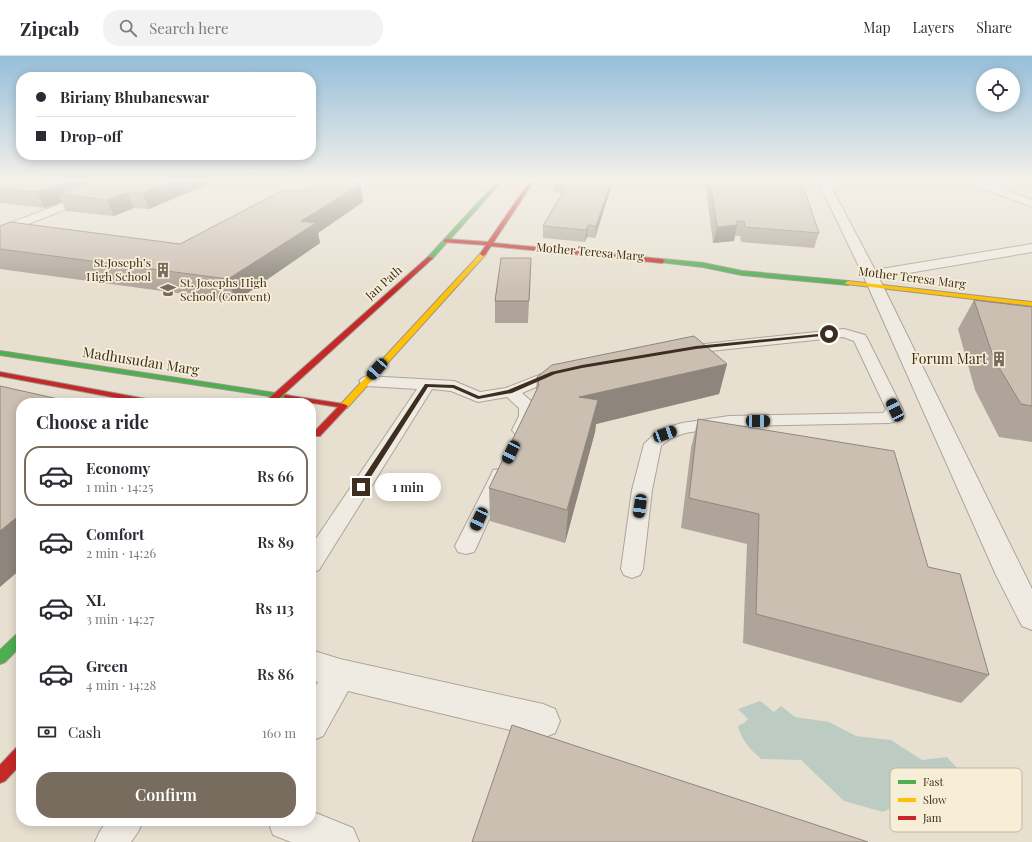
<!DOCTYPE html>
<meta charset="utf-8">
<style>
:root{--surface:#fff;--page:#f2f2f3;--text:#2b2b33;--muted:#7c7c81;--line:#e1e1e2;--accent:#786c5e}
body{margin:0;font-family:"Playfair Display",serif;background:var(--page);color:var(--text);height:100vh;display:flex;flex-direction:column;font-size:15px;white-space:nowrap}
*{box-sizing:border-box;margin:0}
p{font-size:13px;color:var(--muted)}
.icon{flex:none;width:22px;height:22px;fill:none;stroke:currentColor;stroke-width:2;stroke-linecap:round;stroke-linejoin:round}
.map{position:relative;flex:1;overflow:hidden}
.drawer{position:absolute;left:16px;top:342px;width:300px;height:428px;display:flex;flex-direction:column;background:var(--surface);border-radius:16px;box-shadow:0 2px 10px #0003}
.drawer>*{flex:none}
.banner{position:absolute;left:16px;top:16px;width:300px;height:88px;border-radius:16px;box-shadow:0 2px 10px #0003;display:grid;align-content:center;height:88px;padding:0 20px;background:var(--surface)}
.tools{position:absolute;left:976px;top:12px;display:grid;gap:8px}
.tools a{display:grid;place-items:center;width:44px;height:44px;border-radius:50%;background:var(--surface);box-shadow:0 2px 10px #0003;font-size:20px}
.end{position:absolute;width:18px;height:18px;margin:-9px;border:5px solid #3d2e20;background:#fff;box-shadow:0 0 0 2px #fff}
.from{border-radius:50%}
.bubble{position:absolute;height:28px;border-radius:14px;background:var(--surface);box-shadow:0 2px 10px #0003;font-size:13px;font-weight:600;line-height:28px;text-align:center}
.car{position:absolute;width:12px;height:24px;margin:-12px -6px;border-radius:5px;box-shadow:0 0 3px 1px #0007;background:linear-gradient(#222 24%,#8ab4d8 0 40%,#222 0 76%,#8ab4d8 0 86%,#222 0)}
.banner b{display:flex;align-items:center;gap:14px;height:38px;font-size:15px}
.banner b+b{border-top:1px solid var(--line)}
.banner i{width:10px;height:10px;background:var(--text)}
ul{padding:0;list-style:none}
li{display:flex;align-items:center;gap:12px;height:60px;margin:0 8px 6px;padding:0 12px;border:2px solid transparent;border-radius:16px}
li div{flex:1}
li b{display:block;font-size:15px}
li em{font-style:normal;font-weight:600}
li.active{border-color:var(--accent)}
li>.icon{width:36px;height:36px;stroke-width:1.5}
h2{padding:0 20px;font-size:18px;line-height:48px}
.pay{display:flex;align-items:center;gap:10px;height:44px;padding:0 20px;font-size:15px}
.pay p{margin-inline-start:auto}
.cta{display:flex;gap:8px;margin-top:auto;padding:8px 20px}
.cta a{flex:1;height:46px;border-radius:16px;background:var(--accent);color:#fff;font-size:16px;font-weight:600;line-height:46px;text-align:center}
header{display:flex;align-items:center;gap:24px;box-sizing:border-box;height:56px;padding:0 20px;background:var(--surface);border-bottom:1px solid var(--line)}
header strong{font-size:19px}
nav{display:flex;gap:22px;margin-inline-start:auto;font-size:14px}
.search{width:280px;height:36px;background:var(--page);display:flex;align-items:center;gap:10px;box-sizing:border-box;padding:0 14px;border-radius:16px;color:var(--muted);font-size:15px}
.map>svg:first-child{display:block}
.water{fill:#bcccc2}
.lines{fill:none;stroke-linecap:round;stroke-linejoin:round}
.lane-casing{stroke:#ada599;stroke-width:2}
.street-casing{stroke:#ada599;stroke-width:2}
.fast-casing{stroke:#9c958a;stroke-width:2}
.slow-casing{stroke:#9c958a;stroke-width:2}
.jam-casing{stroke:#9c958a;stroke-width:2}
.lane{fill:#efebe3;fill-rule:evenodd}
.street{fill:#efebe3;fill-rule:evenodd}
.fast{fill:#4caf50;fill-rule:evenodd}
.slow{fill:#ffc107;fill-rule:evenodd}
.jam{fill:#c62828;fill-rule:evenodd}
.wall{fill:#afa499}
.shaded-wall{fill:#8e867d}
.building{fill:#cbbfb2;stroke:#8e867d}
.route{fill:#3d2e20}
.labels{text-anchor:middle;stroke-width:3.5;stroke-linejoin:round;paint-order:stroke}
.far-street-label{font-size:12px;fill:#3d2e20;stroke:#f7eed8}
.far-poi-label{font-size:12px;fill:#3d2e20;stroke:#f7eed8;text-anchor:end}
.poi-label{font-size:14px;fill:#3d2e20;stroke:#f7eed8;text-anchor:end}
.street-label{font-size:14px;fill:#3d2e20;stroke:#f7eed8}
.key{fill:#f7eed8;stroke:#bfb4a1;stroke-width:1}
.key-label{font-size:11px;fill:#3d2e20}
</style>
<header>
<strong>Zipcab</strong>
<div class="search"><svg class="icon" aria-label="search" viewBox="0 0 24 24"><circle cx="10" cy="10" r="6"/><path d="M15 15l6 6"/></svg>Search here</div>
<nav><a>Map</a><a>Layers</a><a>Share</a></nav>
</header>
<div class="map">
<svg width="1032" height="786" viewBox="0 0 1032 786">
<rect width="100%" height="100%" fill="#e7e0d1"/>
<path class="water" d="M760 645 774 656 781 650 795 661 829 666 856 680 891 684 922 704 947 701C964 719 970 726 972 752L960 763 931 747 907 743 883 756 844 745 801 704 761 703C750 693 742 685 738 670L744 667 748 663 738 653Z"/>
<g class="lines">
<defs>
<path id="lane" d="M844 273 865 279 867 282 903 354 894 366 888 367 729 370 685 377 671 382 661 390 652 434 643 513 640 519 632 522 624 519 621 513 632 434 644 388 659 374 682 367 729 360 883 357 886 353 854 285 843 281 682 298 677 297 675 294 677 291Z
M559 311 564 313 567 316 564 319 522 337 531 345 536 356 533 366 527 378 521 379 515 378 512 374 519 360V352L507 341 478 346 451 335 432 333 319 514 311 517V490L417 333 367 330 362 328 359 325 362 322 367 320 454 325 480 336 506 332Z
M500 413 507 414 509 419 477 490 474 496 466 498 458 496 455 490 491 419 493 414Z
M107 765H143L138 776 131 786H95L100 775Z"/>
<path id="street" d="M120 125H134L133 127 0 179V171Z
M818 125H828L875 214 1032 188V196L879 222 1032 533V574L1022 570 996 519 863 219Z
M967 125H981L1032 144V151L968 127Z
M311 594 340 603 543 648 555 653 560 665 555 677 543 682 348 635 323 680 311 685V636L318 626 311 624Z
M311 755 353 772 359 786H291L273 779 268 765H311Z"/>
<path id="fast" d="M498 125H502L432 203H428V201Z
M662 203 703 207 742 215 848 225 851 227 848 229 742 219 703 211 660 206V204Z
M0 295 288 339 292 341 288 343 0 299Z
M21 576V590L5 606 0 608V594L17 578Z"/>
<path id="slow" d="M481 197 486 198 347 352H341L340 350 341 348Z
M848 225 1032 246V250L846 228 845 227Z"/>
<path id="jam" d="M530 125H534L493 187 662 203 665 205 662 207 491 190 485 199 483 200 480 198 486 189 444 186V184L446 183 488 186Z
M428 201 433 202 274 347H267V344Z
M0 316 157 345 161 347H144L0 320Z
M285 339 344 348 348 350 320 380H311V374L315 375 338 351 288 343H285L284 341Z
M21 690V708L5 725 0 727V709L16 692Z"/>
</defs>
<use href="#lane" class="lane-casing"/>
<use href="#street" class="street-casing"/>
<use href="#fast" class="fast-casing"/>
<use href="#slow" class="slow-casing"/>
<use href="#jam" class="jam-casing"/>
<use href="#lane" class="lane"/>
<use href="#street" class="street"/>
<use href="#fast" class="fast"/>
<use href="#slow" class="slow"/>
<use href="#jam" class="jam"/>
</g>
<path class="wall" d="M0 125H215L149 153 134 152 114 160 66 155 62 146 45 152 0 147Z
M613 125 595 182 587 181 585 186 543 182V170L562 137 554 136V126Z
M705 125H800L819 177 814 192 741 186 740 180H735L734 185 713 187Z
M363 146 318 177 320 187 236 245 0 213V170L180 188Z
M530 223 528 267H495V245Z
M974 244 1032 251V386L999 381 975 334 958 273Z
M727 308 719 338 596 368 595 376 565 487 490 465 489 432 536 335 537 321Z
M698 363 928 511 989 619 961 647 743 587 747 488 681 472 691 392Z"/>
<path class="shaded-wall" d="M68 125H116L59 138 62 146 45 152 37 136Z
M173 125H215L149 153 143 137Z
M611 125H613L595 182 596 170Z
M361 128 363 146 318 177 320 187 236 245 228 223 301 165Z
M127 136 134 152 114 160 107 144Z
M588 169 587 181 585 186 586 174Z
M737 169 734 185 713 187 717 171Z
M727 308 719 338 596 368 595 376 565 487 579 341Z
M21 458V513L0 531V475Z"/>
<path class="building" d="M0 125H68L37 136 0 132Z
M96 125H173L143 137 127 136 107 144 59 138Z
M322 125 361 128 301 165 316 167 228 223 0 193V170L10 166 180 188 283 134 303 135Z
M555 125H611L596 170 588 169 586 174 543 170 568 127 554 126Z
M710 125H800L806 139 819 177 745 171 744 165H737V169L717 171Z
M501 202H531L529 245H495Z
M974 244 1032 251V350L1021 348 994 303Z
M694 280 727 308 579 341 598 344 567 454 489 432 539 329 537 321 552 309Z
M0 330 76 347H21V458L0 475Z
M698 363 894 395 928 511 960 518 989 619 756 558 759 458 689 442Z
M512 669 868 786H472Z"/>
<linearGradient id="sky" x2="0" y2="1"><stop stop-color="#96bed9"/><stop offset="0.53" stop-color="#f4f1ea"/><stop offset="1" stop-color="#f4f1ea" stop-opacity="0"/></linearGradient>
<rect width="1032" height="235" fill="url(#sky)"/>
<path class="route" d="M829 277H831V279L696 293 582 312 555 318 512 337 478 343 453 332 428 331 363 433H361L357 431 425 328 454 329 479 340 508 334 551 316 582 309 696 290Z"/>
<defs>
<symbol id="building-bare" viewBox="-9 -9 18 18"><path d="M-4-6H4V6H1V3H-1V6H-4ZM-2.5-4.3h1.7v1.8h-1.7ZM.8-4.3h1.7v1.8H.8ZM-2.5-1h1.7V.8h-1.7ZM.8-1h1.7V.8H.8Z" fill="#786c5e" stroke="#f7eed8" stroke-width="2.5" paint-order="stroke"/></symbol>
<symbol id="school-bare" viewBox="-9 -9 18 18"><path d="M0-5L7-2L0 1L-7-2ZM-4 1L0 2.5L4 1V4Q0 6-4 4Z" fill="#786c5e" stroke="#f7eed8" stroke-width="2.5" paint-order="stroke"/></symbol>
</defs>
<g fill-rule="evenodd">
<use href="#building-bare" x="152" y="203" width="22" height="22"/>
<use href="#school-bare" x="157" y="223" width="22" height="22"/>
<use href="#building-bare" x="988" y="292" width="22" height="22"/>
</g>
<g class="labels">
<g class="far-street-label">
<text transform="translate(590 196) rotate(5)" y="4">Mother Teresa Marg</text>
<text transform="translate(912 222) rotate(7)" y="4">Mother Teresa Marg</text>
<text transform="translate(384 227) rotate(-42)" y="4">Jan Path</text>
</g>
<g class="far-poi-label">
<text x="151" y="211">St.Joseph’s<tspan x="151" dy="14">High School</tspan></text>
<text x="180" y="231" text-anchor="start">St. Josephs High<tspan x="180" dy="14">School (Convent)</tspan></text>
</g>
<g class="poi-label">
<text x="987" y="308">Forum Mart</text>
</g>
<g class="street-label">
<text transform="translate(141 305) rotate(9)" y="5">Madhusudan Marg</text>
</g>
</g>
<rect x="890" y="712" width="132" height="64" rx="6" class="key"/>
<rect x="898" y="724" width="18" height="4" fill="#4caf50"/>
<rect x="898" y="742" width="18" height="4" fill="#ffc107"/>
<rect x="898" y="760" width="18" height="4" fill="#c62828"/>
<g class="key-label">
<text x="923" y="730">Fast</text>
<text x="923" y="748">Slow</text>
<text x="923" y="766">Jam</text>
</g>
</svg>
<div class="tools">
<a><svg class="icon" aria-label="locate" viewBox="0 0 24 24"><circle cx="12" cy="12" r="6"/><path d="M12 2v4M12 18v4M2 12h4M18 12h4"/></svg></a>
</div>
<i class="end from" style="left:829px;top:278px"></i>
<i class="end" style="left:361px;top:431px"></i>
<div class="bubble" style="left:375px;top:417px;width:66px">1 min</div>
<i class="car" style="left:377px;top:313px;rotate:222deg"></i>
<i class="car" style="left:895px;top:354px;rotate:334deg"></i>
<i class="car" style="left:758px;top:365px;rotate:91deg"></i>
<i class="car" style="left:665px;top:378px;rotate:70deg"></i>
<i class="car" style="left:511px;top:396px;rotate:206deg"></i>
<i class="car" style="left:640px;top:450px;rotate:188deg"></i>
<i class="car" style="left:479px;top:463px;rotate:205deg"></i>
<div class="banner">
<b><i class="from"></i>Biriany Bhubaneswar</b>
<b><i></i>Drop-off</b>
</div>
<section class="drawer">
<h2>Choose a ride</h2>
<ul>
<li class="active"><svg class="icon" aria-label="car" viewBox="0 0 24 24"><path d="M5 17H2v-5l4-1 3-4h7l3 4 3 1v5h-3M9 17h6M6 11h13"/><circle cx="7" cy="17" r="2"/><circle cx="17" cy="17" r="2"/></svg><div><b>Economy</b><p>1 min · 14:25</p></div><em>Rs 66</em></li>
<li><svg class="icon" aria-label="car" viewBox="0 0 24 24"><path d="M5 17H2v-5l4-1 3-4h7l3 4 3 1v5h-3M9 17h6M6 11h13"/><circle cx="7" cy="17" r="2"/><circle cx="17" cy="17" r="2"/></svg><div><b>Comfort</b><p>2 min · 14:26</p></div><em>Rs 89</em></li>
<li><svg class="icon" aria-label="car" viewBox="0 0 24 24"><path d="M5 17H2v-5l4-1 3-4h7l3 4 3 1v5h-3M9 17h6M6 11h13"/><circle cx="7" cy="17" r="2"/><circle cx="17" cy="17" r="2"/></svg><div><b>XL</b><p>3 min · 14:27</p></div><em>Rs 113</em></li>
<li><svg class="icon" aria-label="car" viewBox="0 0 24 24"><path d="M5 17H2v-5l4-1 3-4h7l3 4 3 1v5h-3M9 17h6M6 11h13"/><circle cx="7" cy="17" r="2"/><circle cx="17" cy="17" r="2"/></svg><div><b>Green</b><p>4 min · 14:28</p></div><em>Rs 86</em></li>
</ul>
<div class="pay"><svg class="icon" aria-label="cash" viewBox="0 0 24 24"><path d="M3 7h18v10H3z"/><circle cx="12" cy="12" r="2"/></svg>Cash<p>160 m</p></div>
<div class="cta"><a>Confirm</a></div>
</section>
</div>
